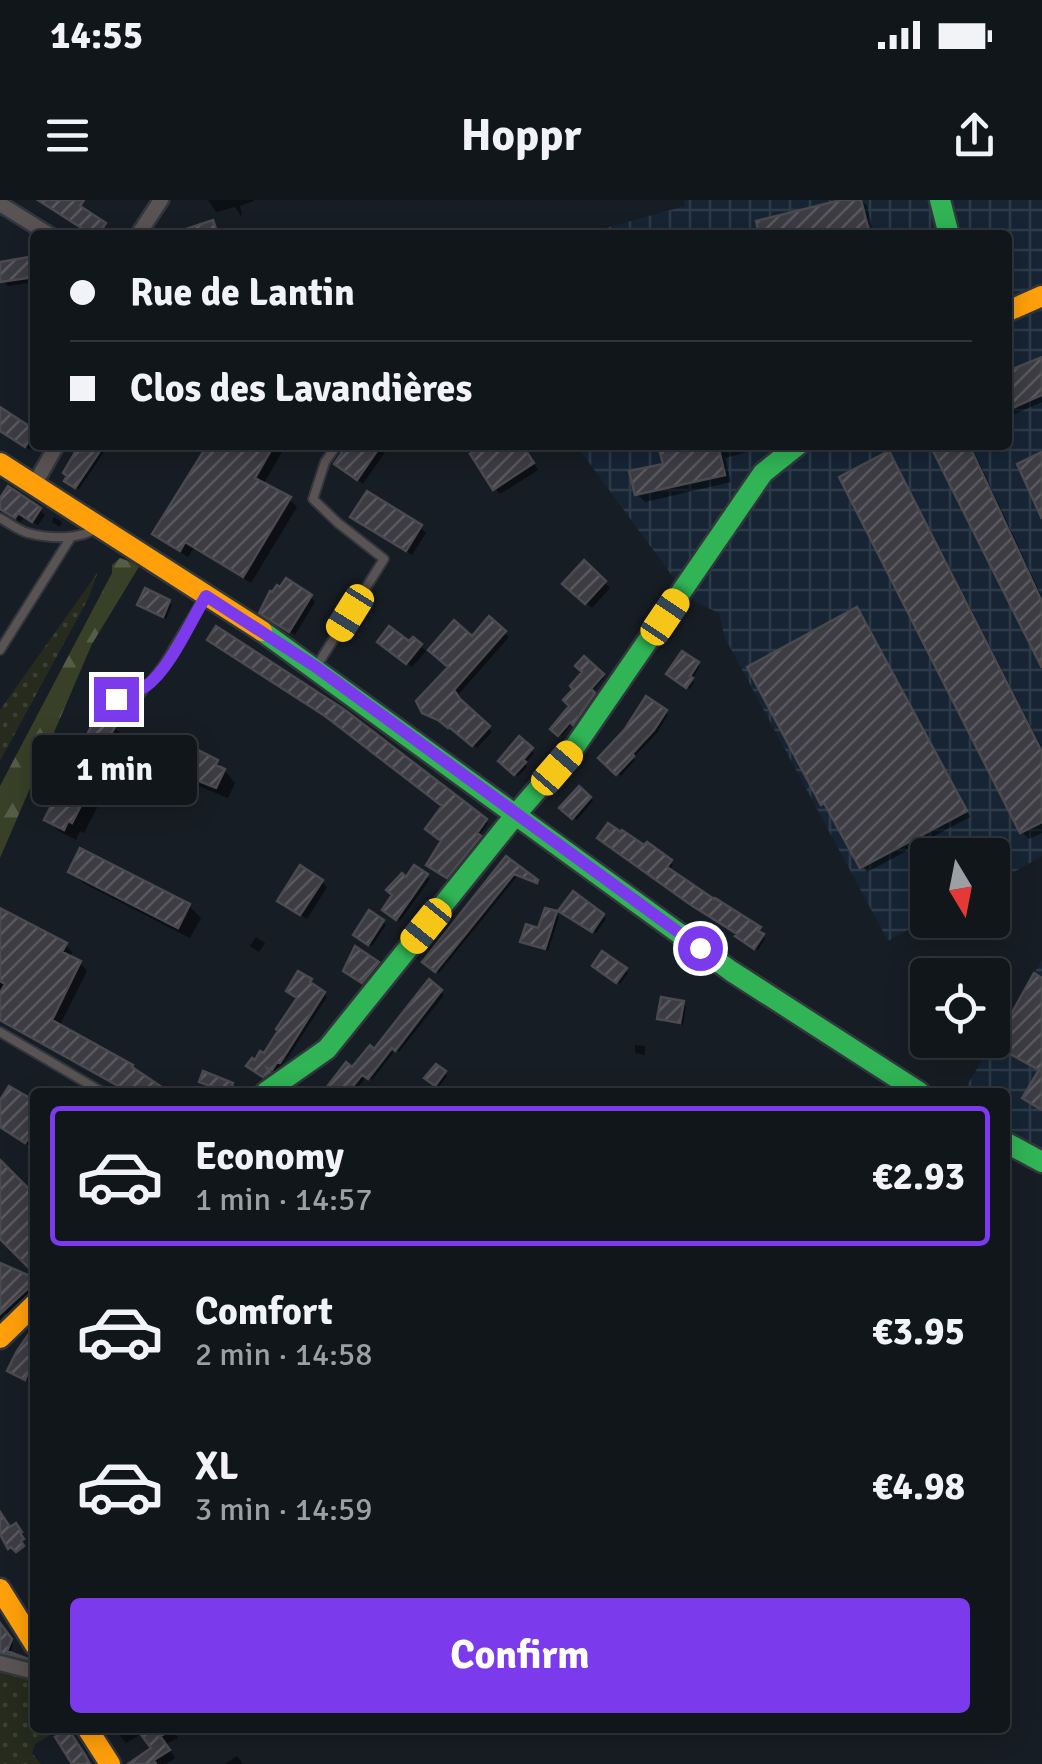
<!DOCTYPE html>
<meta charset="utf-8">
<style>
:root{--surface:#11161b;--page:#1e2328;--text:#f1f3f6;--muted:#9c9fa3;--line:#30353a;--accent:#7c3aed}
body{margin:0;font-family:Signika,sans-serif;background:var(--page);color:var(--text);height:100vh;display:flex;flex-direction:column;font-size:38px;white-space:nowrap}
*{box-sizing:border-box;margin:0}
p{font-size:32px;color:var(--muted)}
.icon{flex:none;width:55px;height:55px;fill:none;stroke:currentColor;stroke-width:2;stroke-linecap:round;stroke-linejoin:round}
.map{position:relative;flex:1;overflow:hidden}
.details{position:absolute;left:30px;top:888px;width:980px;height:645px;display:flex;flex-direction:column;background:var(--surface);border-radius:10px;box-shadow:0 5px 25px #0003,0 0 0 2px var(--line)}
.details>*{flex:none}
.guide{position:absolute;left:30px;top:30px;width:982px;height:220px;border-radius:10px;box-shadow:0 5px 25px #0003,0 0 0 2px var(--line);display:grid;align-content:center;height:220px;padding:0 40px;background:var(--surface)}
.needle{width:65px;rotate:170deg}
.controls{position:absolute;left:910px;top:638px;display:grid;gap:20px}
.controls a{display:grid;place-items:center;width:100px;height:100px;border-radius:10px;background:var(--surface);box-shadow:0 5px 25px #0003,0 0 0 2px var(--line);font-size:50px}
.end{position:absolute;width:45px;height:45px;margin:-22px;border:12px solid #7c3aed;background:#fff;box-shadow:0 0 0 5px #fff}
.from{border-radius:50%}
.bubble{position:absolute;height:70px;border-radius:10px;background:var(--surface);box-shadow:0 5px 25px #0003,0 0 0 2px var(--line);font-size:32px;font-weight:800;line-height:70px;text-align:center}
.car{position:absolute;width:30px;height:60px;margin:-30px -15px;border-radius:12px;box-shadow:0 0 8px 2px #0007;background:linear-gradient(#f5c518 24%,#345 0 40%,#f5c518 0 76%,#345 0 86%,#f5c518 0)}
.guide b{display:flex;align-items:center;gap:35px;height:95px;font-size:38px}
.guide b+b{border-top:2px solid var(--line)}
.guide i{width:25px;height:25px;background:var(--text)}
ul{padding:18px 0 0;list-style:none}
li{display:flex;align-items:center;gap:30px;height:140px;margin:0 20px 15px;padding:0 20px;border:5px solid transparent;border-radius:10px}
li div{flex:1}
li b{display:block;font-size:38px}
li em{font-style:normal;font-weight:800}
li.active{border-color:var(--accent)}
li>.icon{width:90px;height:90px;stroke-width:1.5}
.action{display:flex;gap:20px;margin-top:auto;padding:20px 40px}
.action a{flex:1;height:115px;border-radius:10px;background:var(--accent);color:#fff;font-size:40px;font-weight:800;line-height:115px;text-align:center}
.status{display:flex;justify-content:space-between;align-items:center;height:70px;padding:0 50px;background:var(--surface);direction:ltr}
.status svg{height:28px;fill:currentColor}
header{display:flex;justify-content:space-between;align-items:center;height:130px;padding:0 40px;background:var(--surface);font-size:45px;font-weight:800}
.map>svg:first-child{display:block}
.industrial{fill:url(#industrial-grid)}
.grass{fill:url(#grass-dots)}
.forest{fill:url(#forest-firs)}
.shadow{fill:#0007}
.building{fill:url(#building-hatch);stroke:#4a4a4f;stroke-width:2.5}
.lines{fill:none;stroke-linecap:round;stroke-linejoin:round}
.lane-casing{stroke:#31373d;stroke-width:12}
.street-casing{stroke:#31373d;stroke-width:19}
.fast-casing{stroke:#31373d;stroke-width:25}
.slow-casing{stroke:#31373d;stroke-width:25}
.lane{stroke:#5a5354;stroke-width:8}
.street{stroke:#5a5354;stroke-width:14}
.fast{stroke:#30b455;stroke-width:20}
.slow{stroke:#ff9f0a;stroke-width:20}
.route{stroke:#7c3aed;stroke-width:12}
</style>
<div class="status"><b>14:55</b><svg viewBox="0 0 49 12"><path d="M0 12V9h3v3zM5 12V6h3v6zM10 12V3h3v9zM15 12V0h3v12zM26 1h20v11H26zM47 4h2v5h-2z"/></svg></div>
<header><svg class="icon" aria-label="menu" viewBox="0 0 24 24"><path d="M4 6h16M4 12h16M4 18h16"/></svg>Hoppr<svg class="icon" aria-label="share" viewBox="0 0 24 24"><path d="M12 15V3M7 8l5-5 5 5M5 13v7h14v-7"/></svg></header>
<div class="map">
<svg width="1042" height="1564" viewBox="0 0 1042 1564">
<defs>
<pattern id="industrial-grid" width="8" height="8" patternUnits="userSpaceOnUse" patternTransform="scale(2.5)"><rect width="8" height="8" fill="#162434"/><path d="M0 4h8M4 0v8" fill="none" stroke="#2d3a48"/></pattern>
<pattern id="grass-dots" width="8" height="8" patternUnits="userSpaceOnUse" patternTransform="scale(2.5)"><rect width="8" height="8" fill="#262b1e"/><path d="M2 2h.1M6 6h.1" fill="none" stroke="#3b4034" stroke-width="1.8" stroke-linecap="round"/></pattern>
<pattern id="forest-firs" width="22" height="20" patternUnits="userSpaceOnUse" patternTransform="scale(2.5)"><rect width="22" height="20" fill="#384027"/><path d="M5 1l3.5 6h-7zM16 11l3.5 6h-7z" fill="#555c47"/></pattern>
<pattern id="building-hatch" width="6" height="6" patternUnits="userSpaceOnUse" patternTransform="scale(2.5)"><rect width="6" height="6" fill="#3d3c43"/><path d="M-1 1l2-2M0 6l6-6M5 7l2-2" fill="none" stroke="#59595f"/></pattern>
</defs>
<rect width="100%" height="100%" fill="#171d24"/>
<path class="industrial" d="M684 0H1042V656L993 684 992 655H928L927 719 888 741 724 436 719 413 690 400 576 245H1008V35H580L685 6Z
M1042 760V953L1005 931V892H963Z"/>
<path class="grass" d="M98 372 88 399 0 561V510Z
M0 1469 35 1479V1528H62L35 1544 32 1553 41 1564H0Z"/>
<path class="forest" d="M120 358 140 365 92 444 0 658V586L112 373V365Z"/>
<path class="shadow" d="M208 0H253L254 1 240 6 242 17 235 7 216 12Z
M852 0H861L867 6 874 35H762Z
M35 59V82L8 86 3 80Z
M1040 160 1042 202 1008 217V174Z
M0 209 35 233V244L31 250 0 230Z
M82 245H105L102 250 104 252 79 289 70 284V277L66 273Z
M209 245H286L263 285 289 299 297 307 251 383 194 348 188 357 163 341 155 334Z
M350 245H390L363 284 343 269Z
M489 245H522L538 270 500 294 495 288Z
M661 245H745L747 252 725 258 731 282 645 302 637 294 666 266Z
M933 245H971L1042 397V463Z
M889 254 896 262 1042 548V633L1029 639 1022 632Z
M0 294 40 310 45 315 38 325 25 316 21 322 0 308Z
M54 317 62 322 60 327 52 322Z
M359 322 420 327 426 333 412 355Z
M584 364 610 388 592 408 566 384Z
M310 396 315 402 295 435 268 418Z
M169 402 172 405 166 419 140 405Z
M857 411 862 416 970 617 867 672 823 603Z
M489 420 509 437 457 496 463 506 492 532 477 548 455 529 430 517 424 511 472 439Z
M410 445 420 446 426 451 412 467 385 447Z
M584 459 604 478 591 493 596 497 577 525 573 522 562 536 553 529 573 506 585 472Z
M697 464 700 466 692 479 694 482 690 489 672 477Z
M665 512 668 515 657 533 633 558 635 560 621 576 602 558Z
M330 518 488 623 478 637 481 641 451 679 432 667 444 641 446 607Z
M114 527 126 539 122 546 127 550 84 633 80 631 76 640 59 631 47 620Z
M519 540 534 553 525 564 527 567 518 576 501 561Z
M154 555 217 562 235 583 228 598 199 586 166 567Z
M579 589 593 601 577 620 563 608Z
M603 641 670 662 673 665 669 671 759 729 765 739 758 750 741 739 739 734Z
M507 659 537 683 518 675 439 773 426 761Z
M415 668 430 679 400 721 388 713Z
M71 671 189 706 201 718 190 738 83 683Z
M321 681 327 687 307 719 286 706Z
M574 695 606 719 596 733 564 714Z
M0 710 65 745 72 752 69 758 80 763 87 771 59 827 165 892H127L0 821Z
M555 713 559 717 548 751 526 744 523 741 540 731Z
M383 722 386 725 372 746 359 738Z
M256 737 265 743 259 752 250 746Z
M356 750 381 767 366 785 349 774Z
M598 769 625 770 628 773 620 784Z
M310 781 313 784 312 786 327 797 289 856 276 872 264 865 271 876 268 879 252 869 265 856Z
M1042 781V911L1025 898 1041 872 1005 852 997 845Z
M429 783 444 795 399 852 396 849 372 880 367 876 354 892H326L347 866 353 870 375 852Z
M683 803 686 806 683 825 663 822 660 818Z
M635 845 645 846V855L635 853Z
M437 867 447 876 439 887 427 878Z
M0 904H35V941L31 947 0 926Z
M0 1065 35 1081V1093L11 1116 5 1113 0 1122Z
M35 1129V1166L27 1180 12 1173Z
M35 1222V1248L29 1242Z
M0 1432 13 1444 10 1455 14 1457 6 1455 0 1457Z
M113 1528H172L178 1538 166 1544 175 1558 166 1564H135L154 1549 143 1533 126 1543Z
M237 1556 243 1564H225Z"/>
<path class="building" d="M38 0H84L80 6 106 23 99 33 94 30 91 34Z
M841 0H861L870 35H759L756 21Z
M213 20 218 35H175L174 33Z
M35 56V77L0 82V62Z
M1042 157V195L1008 210V171Z
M0 207 35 230 25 247 0 231Z
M86 245H104L75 288 64 281 67 276 63 273 77 249 82 252Z
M209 245H274L255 278 291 297 243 377 185 342 180 351 152 334 205 249Z
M347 245H381L357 280 334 264Z
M484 245H522L534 263 493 290 470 254Z
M658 245H718L725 275 635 295 629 271 663 264Z
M930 245H969L1042 402V468Z
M889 251 1042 552V622L1020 633 839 277Z
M1042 252V319L1017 264Z
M8 286 41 308 32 322 18 313 15 318 0 309V298Z
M367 291 422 325 406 351 350 317Z
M584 360 606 381 585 404 562 384Z
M286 378 312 395 289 432 259 413 270 391 272 392 277 385 280 387Z
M145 388 170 400 163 417 137 405Z
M857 407 967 611 860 668 824 603 821 605 747 467Z
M489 416 506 431 454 490 460 499 490 526 472 546 449 527 448 528 438 520 422 513 416 501 448 467 428 450 454 420 472 436Z
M216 426 345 510 487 619 477 633 481 636 447 678 426 665 441 641 425 629 442 606 325 516 207 440Z
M389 426 409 441 413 437 422 444 406 464 377 442Z
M682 451 699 462 690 476 693 478 686 488 666 474Z
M584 456 604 474 591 489 595 493 573 525 570 522 558 536 550 529 569 506 563 500 573 489 570 486 582 472 575 466Z
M646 496 667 510 654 530 632 554 634 556 616 575 598 558 625 529Z
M95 519 116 525 111 534 116 536 72 623 68 621 64 630 44 620Z
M161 536 170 541 172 537 218 560 216 565 225 569 216 588 184 575 151 556Z
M519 536 533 548 523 560 526 562 514 575 498 561Z
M579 586 591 597 572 619 559 608Z
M608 623 621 632 622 630 644 645 647 642 672 660 667 667 714 699 715 698 761 727 758 731 764 734 754 749 735 736 737 734 691 705 597 638Z
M80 648 190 704 178 728 68 672Z
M506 656 538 680 537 683 514 674 435 772 422 762Z
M300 665 323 680 300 715 277 701Z
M414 665 428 674 396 720 382 710 392 695 386 690 402 673 406 677Z
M573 691 604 714 592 732 558 711Z
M0 708 67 743 62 752 81 761 52 820 133 865 132 867 169 892H129L0 820V793L5 784 0 781Z
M545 708 557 711 545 749 520 742 526 724 538 728Z
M369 710 384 720 368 745 353 735Z
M355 746 379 762 362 783 343 771Z
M602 751 627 768 616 783 592 766Z
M298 771 312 779 310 782 325 792 280 863 277 862 272 870 267 868 270 872 263 877 246 866 252 858 255 860 260 851 264 853 278 831 276 829 297 798 286 791Z
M1034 773 1042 778V910L1022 898 1039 870 994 845Z
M429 779 442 790 395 851 392 848 368 879 362 875 348 892H323L346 862 352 867 370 845 374 849Z
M661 797 684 801 680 823 657 819Z
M436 864 446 871 435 886 424 878Z
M203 871 233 883 230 892H213V887L199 882Z
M9 886 35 901V928L25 943 0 927V900Z
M0 960 35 995V1074L0 1039Z
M0 1063 35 1078V1082L0 1114Z
M35 1125V1156L25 1180 7 1171 17 1151Z
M0 1312 10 1327 16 1323 22 1332 20 1333 24 1339 21 1341 24 1346 16 1352 11 1347 8 1349 0 1334Z
M0 1423 12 1439 7 1451 28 1459 0 1453Z
M136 1528H177L160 1536 170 1550 154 1560 156 1564H128L151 1548Z
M68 1529 85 1555 90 1564H72L55 1537Z"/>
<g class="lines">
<defs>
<path id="lane" d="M0 318C9 323 19 331 28 333 50 339 80 340 99 327
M0 450 71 337
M316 467 384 359 338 323 313 299 325 262 337 245
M134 518 132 507 139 490 150 483 165 463 205 396
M0 832 102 892"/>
<path id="street" d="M0 4 50 35
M138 35 161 0
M34 285 57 245
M103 512 127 492 139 490
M0 1463 35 1472"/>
<path id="fast" d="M940 0 949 35
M262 431 731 771 919 892
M266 892 327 849 517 613 576 545 763 273 798 245
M1005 942 1042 962"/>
<path id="slow" d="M1008 111 1042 96
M0 263 262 431
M0 1138 35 1104
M0 1389 35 1445
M87 1528 110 1564"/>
</defs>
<use href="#lane" class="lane-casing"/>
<use href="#street" class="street-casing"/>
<use href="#fast" class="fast-casing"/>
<use href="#slow" class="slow-casing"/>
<use href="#lane" class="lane"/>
<use href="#street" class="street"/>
<use href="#fast" class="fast"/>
<use href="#slow" class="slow"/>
</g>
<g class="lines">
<path class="route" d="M116 499C126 492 136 492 146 486 170 469 190 422 206 396L316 467 700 748"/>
</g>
</svg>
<div class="controls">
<a><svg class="needle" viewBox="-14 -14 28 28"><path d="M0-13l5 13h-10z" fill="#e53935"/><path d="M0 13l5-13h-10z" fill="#9c9fa3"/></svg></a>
<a><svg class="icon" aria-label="locate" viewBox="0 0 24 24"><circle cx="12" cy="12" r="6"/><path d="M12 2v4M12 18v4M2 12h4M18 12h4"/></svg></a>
</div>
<i class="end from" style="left:700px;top:748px"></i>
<i class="end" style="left:116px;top:499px"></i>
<div class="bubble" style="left:32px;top:535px;width:165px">1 min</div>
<i class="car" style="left:350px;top:413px;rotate:212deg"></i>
<i class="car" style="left:665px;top:417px;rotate:34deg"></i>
<i class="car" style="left:557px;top:568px;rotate:41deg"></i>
<i class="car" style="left:426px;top:726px;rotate:219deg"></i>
<div class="guide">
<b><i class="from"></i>Rue de Lantin</b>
<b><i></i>Clos des Lavandières</b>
</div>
<section class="details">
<ul>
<li class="active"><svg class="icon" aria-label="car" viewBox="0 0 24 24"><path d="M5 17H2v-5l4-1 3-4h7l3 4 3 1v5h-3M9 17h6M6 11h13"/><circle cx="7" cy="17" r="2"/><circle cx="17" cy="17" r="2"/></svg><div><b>Economy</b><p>1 min · 14:57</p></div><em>€2.93</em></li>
<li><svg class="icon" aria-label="car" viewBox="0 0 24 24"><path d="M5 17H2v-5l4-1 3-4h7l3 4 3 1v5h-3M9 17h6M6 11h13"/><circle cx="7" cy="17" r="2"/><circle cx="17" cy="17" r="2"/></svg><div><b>Comfort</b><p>2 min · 14:58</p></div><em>€3.95</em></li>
<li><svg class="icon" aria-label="car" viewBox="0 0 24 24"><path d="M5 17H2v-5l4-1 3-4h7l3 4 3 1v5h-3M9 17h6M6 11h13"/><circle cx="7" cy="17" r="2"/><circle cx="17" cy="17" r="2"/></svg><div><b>XL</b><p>3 min · 14:59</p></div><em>€4.98</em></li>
</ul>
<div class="action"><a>Confirm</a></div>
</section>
</div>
